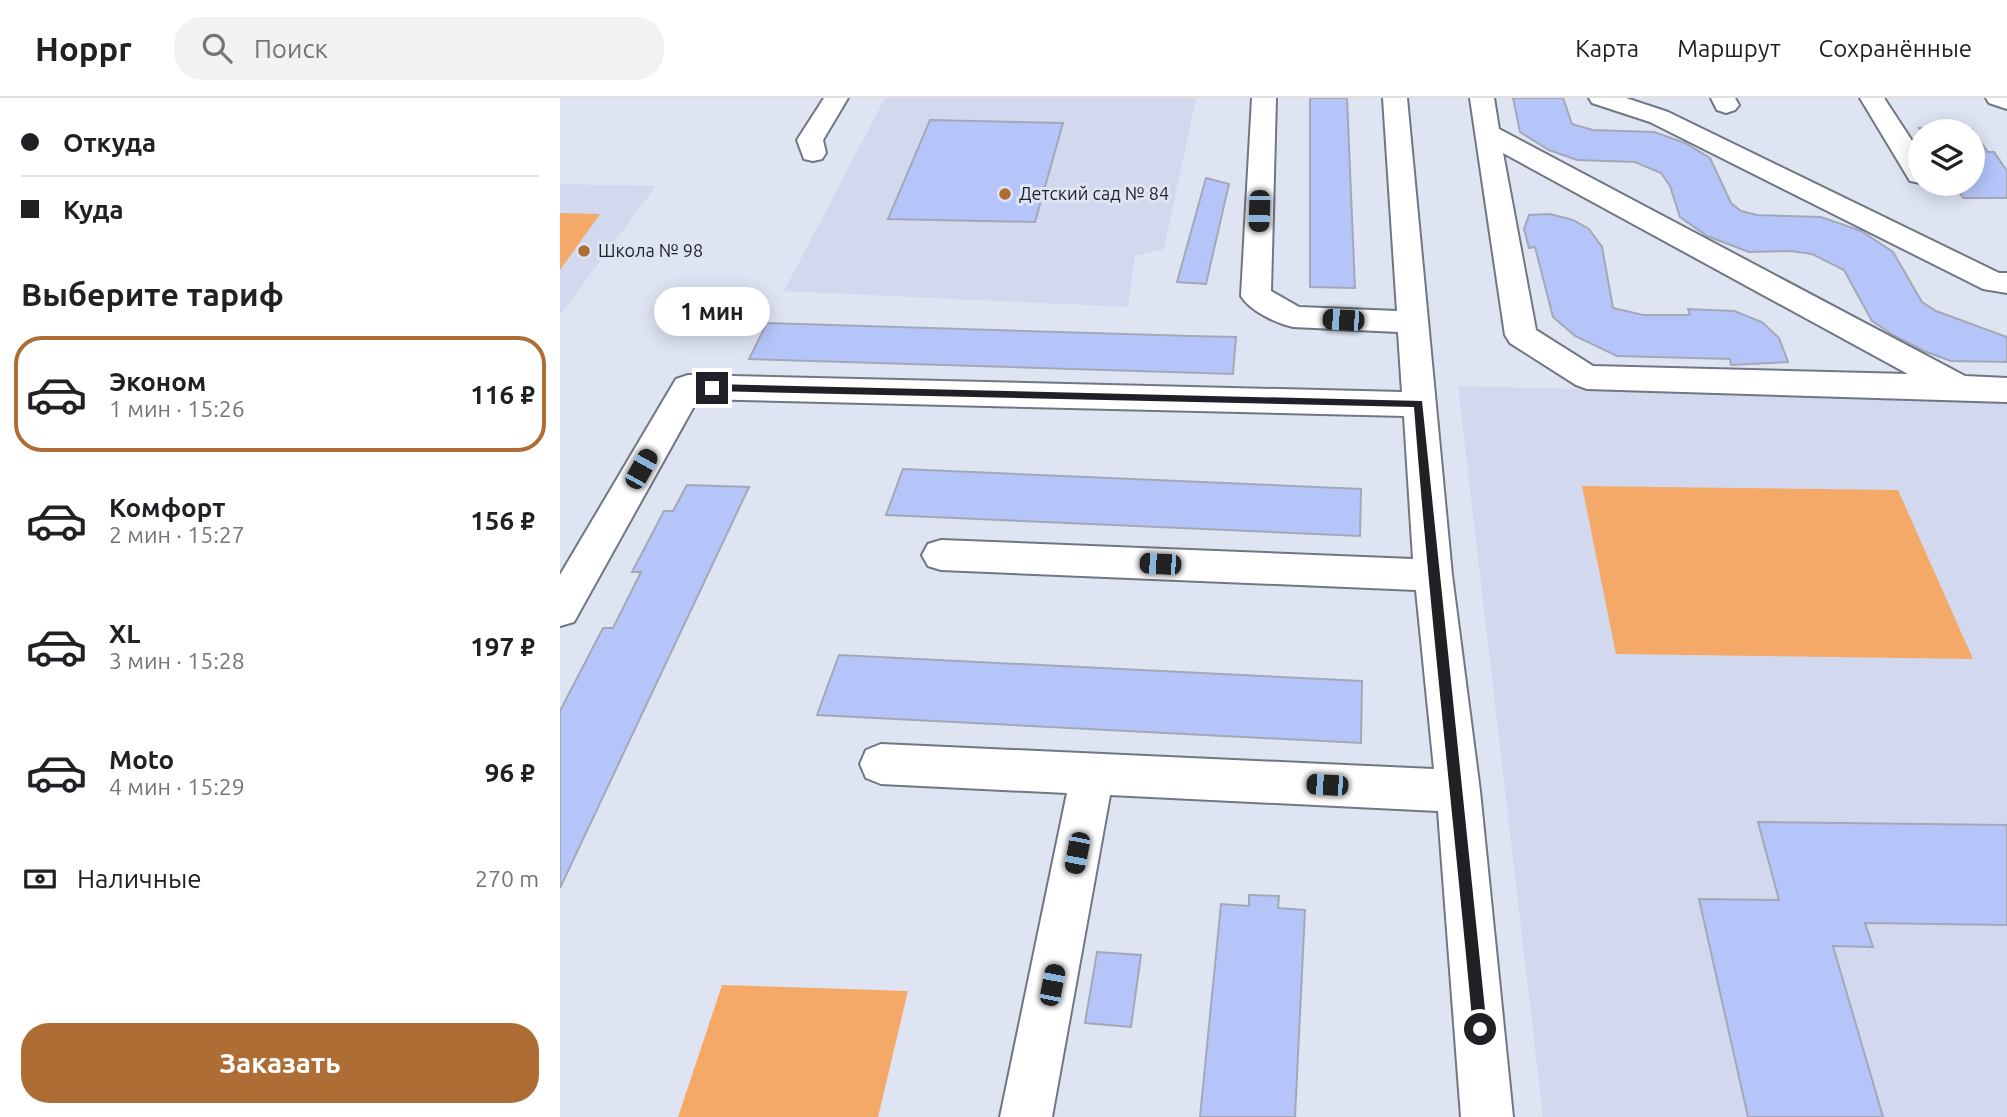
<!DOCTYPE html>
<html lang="ru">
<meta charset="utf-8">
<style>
:root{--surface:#fff;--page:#f2f2f2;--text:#202124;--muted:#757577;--line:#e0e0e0;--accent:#ad6d35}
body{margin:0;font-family:Ubuntu,sans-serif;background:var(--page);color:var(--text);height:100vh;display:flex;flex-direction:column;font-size:26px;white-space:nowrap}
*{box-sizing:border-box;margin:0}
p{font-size:23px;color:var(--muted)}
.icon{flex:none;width:38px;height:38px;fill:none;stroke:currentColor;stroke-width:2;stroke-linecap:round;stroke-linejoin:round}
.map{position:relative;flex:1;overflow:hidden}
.sheet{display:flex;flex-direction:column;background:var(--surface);width:560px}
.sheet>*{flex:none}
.banner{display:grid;align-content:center;height:154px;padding:0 21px;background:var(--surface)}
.buttons{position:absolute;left:1348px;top:21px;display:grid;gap:14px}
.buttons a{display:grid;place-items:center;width:77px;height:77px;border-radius:50%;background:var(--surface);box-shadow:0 4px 18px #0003;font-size:35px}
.end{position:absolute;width:32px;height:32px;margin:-16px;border:9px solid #1f2126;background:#fff;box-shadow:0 0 0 4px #fff}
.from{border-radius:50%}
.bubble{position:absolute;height:49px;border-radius:24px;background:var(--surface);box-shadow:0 4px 18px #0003;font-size:23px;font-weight:700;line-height:49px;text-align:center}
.car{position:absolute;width:21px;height:42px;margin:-21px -10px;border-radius:9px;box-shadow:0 0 5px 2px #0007;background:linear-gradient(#222 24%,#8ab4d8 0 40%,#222 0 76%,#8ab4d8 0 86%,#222 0)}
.banner b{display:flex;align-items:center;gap:24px;height:66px;font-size:26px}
.banner b+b{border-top:2px solid var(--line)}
.banner i{width:18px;height:18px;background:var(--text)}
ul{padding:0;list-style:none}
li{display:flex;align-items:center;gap:21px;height:116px;margin:0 14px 10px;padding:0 7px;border:4px solid transparent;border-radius:28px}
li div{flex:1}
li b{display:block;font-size:26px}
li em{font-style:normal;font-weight:700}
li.active{border-color:var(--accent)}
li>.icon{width:63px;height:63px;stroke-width:1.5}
h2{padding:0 21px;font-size:32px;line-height:84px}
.pay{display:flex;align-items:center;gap:18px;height:77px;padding:0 21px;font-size:26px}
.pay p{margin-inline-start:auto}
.primary-button{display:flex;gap:14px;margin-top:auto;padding:14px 21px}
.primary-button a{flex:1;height:80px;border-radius:28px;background:var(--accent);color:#fff;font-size:28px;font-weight:700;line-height:80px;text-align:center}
header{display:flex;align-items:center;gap:42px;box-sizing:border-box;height:98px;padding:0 35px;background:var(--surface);border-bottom:2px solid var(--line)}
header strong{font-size:33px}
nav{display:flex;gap:38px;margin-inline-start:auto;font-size:24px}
.search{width:490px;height:63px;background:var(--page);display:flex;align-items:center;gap:18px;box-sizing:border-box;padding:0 24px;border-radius:28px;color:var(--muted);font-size:26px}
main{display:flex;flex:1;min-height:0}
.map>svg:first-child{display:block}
.built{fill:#d2d9ef}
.green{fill:#f5a969}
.building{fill:#b5c5fa;stroke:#a3a8b6;stroke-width:2}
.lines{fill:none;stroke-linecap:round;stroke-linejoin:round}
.minor-casing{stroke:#717683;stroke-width:4}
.minor{fill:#fff;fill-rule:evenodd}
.route{fill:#1f2126}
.poi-dot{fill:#ad6d35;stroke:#dfe4f3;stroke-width:2.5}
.labels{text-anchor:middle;stroke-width:6;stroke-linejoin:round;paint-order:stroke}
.far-poi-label{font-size:18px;fill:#1f2126;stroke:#dfe4f3;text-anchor:start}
</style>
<header>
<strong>Hoppr</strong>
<div class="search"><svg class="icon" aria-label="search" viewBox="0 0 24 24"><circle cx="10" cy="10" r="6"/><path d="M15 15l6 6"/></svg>Поиск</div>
<nav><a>Карта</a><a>Маршрут</a><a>Сохранённые</a></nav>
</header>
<main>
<section class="sheet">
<div class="banner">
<b><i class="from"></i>Откуда</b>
<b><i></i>Куда</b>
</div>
<h2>Выберите тариф</h2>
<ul>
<li class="active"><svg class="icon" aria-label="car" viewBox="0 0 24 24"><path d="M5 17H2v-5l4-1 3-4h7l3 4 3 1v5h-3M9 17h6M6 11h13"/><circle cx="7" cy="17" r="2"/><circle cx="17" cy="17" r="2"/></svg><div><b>Эконом</b><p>1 мин · 15:26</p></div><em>116 ₽</em></li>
<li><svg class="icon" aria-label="car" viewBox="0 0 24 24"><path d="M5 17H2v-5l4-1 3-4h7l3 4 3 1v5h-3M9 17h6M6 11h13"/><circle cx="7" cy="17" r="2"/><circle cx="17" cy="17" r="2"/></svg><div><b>Комфорт</b><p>2 мин · 15:27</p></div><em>156 ₽</em></li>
<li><svg class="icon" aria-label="car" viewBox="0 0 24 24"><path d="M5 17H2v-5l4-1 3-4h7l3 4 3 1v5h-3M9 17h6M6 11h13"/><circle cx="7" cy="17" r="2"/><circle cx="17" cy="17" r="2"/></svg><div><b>XL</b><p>3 мин · 15:28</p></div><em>197 ₽</em></li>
<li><svg class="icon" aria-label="car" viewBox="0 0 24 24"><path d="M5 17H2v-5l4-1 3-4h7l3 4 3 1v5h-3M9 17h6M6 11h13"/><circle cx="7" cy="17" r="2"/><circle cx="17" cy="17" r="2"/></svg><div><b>Moto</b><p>4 мин · 15:29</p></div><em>96 ₽</em></li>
</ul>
<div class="pay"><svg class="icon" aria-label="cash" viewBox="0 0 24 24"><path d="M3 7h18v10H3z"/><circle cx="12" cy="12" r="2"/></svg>Наличные<p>270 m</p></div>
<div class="primary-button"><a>Заказать</a></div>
</section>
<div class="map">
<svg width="1447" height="1019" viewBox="0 0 1447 1019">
<rect width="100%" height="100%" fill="#dfe4f3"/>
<path class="built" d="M325 0H636L604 151 575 158 568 209 224 193Z
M0 86 96 88 0 217Z
M898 288 1447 302V1019H983Z"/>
<path class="green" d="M0 115 40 116 0 172Z
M1022 388 1338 392 1413 561 1056 556Z
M162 887 348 893 318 1019H118Z"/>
<path class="building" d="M750 0H787L795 190 750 189Z
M953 0H1003L1012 26 1033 32 1094 34 1125 45 1150 60 1171 105 1181 113 1197 117 1261 119 1301 133 1333 154 1362 204 1376 213 1447 239V264L1391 263 1364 253 1333 237 1312 223 1284 172 1252 156 1231 153 1189 154 1147 138 1120 119 1110 88 1101 75 1075 64 1017 62 989 52 960 34Z
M370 22 503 25 475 124 328 121Z
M1359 30 1412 31 1428 54H1434L1447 73V100H1403L1394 86H1412V33H1361Z
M646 80 669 86 646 186 617 184Z
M990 116 1013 122 1029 131 1042 149 1053 210 1083 217H1130L1128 211 1174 213 1202 224 1219 240 1228 264 1171 267 1170 261 1057 258 1015 238 993 219 975 149 969 150 964 131 969 117Z
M207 225 631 238 676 239 673 276 189 261Z
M343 371 801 391 800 438 326 417Z
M127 387 189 389 0 790V613L43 530H53L81 474H72L104 413H113Z
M279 557 802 583 801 645 257 617Z
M1198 724 1447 727V827L1305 825 1313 849 1273 848 1323 1019H1188L1139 801 1219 802Z
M689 797 719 798 718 810 745 812 735 1019H640L661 806 689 808Z
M537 854 581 857 571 929 525 925Z"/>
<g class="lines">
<defs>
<path id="minor" d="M264 0H288L263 42 266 55 262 61 253 63 244 61 237 42Z
M692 0H716L711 193 739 209 837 213 823 0H847L892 477 920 693 953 1019H901L878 713 550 697 492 1019H440L507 695 321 686 306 680 300 666 306 652 321 646 874 671 856 492 381 472 368 468 362 457 368 446 381 442 853 461 844 318 138 301 14 524 0 528V477L116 281 128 277 842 294 838 234 733 229C716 225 690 213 681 198Z
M910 0H934L939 31 1405 278 1447 280V304L1027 291 1016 287 950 245 945 237ZM943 55 1348 276 1033 268 976 232Z
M1029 0H1066L1108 14 1439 175H1447V195L1423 191 1090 24 1032 5Z
M1151 0H1175L1179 7 1175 12 1166 15 1157 12Z
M1300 0H1324L1360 55V85L1350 83Z
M1426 0H1447V11L1429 5Z"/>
</defs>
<use href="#minor" class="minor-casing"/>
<use href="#minor" class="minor"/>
</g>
<path class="route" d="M152 286 862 303 927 931 925 936 920 938 915 936 913 931C894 724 870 517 854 309L152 293 147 290Z"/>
<g class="poi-dot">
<circle cx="445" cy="96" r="7"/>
<circle cx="24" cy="153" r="7"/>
</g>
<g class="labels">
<g class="far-poi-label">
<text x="459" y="102">Детский сад № 84</text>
<text x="38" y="159">Школа № 98</text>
</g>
</g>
</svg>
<div class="buttons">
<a><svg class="icon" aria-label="layers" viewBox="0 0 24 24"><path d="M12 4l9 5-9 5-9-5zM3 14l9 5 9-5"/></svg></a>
</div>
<i class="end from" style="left:920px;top:931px"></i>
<i class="end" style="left:152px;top:290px"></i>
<div class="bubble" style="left:94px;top:189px;width:116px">1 мин</div>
<i class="car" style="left:699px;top:113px;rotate:182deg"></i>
<i class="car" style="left:783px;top:222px;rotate:273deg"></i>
<i class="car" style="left:81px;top:371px;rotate:29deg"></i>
<i class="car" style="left:600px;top:466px;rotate:273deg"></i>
<i class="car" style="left:767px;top:687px;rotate:273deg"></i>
<i class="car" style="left:517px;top:755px;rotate:191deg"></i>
<i class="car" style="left:492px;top:887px;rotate:11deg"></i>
</div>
</main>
